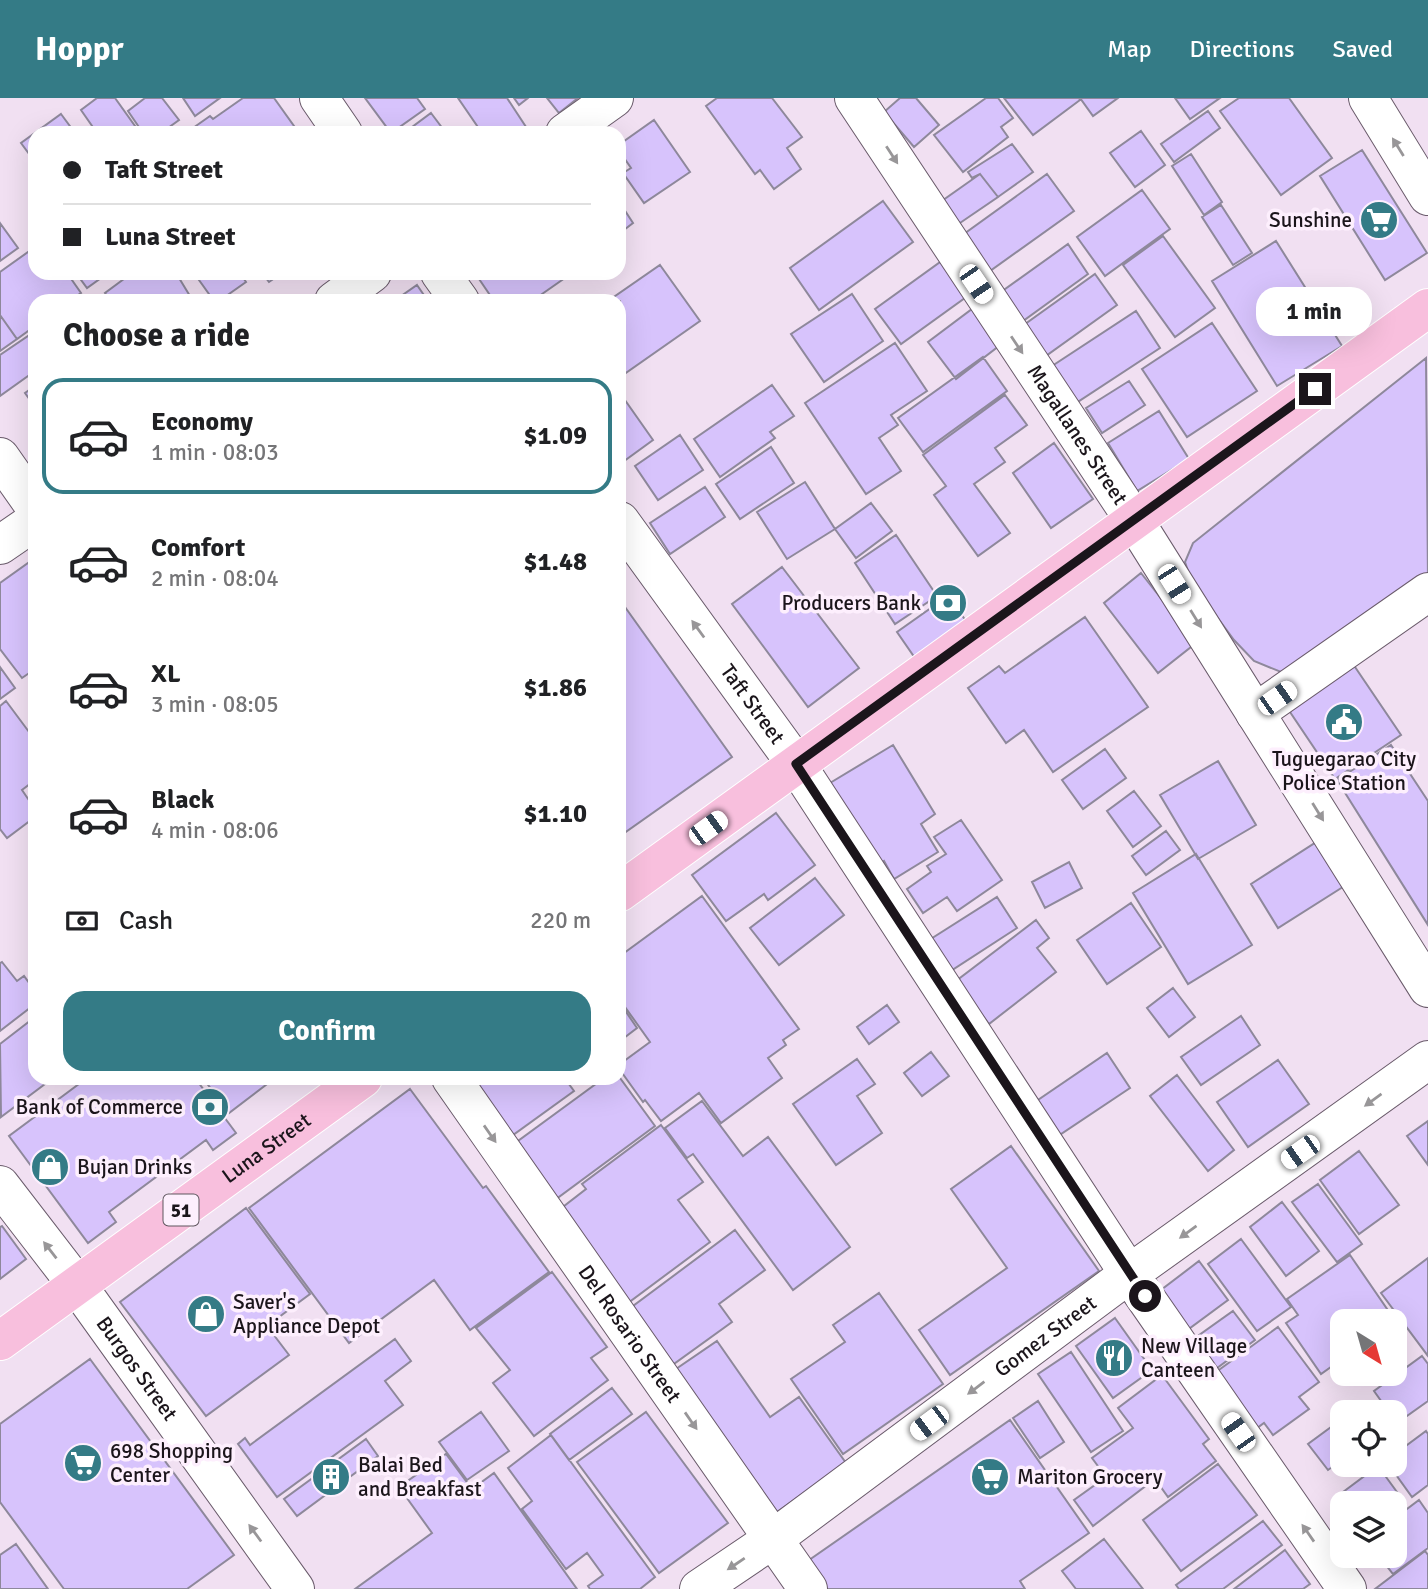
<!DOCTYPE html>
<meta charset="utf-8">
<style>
:root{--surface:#fff;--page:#f2f2f2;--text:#202124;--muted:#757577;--line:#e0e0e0;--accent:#347b86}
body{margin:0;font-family:Signika,sans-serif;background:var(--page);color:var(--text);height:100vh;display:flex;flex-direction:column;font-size:26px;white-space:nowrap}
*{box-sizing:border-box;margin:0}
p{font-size:23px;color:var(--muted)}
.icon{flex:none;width:38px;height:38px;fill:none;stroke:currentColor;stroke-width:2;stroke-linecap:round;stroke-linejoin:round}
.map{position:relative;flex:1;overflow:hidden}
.drawer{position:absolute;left:28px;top:196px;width:598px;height:791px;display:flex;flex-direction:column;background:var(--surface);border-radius:21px;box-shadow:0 7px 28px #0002}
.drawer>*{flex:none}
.hud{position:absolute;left:28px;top:28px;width:598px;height:154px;border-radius:21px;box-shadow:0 7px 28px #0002;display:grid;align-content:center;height:154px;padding:0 35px;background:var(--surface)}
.needle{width:46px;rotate:143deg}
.buttons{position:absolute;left:1330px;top:1211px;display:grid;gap:14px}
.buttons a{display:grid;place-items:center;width:77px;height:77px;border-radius:14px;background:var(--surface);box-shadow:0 7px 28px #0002;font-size:35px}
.end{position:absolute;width:32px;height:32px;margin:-16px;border:9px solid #1b151b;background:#fff;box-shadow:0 0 0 4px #fff}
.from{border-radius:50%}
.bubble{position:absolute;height:49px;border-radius:21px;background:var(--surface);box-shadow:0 7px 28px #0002;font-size:23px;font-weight:800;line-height:49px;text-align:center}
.car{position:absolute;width:21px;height:42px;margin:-21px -10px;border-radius:9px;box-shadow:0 0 5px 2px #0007;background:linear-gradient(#fff 24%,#345 0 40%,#fff 0 76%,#345 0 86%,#fff 0)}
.hud b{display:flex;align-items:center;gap:24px;height:66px;font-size:26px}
.hud b+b{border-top:2px solid var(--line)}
.hud i{width:18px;height:18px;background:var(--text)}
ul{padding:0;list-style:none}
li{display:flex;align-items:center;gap:21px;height:116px;margin:0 14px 10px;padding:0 21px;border:4px solid transparent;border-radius:21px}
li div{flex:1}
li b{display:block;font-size:26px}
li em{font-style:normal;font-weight:800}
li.current{border-color:var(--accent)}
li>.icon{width:63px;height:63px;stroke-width:1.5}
h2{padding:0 35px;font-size:32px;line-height:84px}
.pay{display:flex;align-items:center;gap:18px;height:77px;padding:0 35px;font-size:26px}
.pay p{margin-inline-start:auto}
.primary-button{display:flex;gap:14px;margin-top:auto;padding:14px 35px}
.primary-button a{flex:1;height:80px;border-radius:21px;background:var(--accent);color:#fff;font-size:28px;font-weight:800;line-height:80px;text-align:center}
header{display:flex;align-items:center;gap:42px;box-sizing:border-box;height:98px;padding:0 35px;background:var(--accent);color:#fff}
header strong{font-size:33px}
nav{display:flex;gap:38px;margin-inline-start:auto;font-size:24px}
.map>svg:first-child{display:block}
.building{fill:#d7c3fc;stroke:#8e889b;stroke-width:2}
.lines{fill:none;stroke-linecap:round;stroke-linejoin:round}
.minor-casing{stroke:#6a5b6b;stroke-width:40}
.major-casing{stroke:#fff;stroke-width:40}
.minor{stroke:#fff;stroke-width:38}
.major{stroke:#f8bfdd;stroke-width:38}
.oneway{fill:#989698}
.route{stroke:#1b151b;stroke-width:9}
.labels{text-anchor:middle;stroke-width:7;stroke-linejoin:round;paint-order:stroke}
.shield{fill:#fdeffd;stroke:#5f565f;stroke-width:2}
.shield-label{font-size:19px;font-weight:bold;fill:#1b151b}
.poi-label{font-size:21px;fill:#1b151b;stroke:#fdeffd;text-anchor:start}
.street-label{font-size:21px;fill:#1b151b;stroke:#fdeffd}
</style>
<header>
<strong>Hoppr</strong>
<nav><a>Map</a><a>Directions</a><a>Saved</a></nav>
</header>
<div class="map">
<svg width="1428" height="1491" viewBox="0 0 1428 1491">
<rect width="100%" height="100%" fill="#f1e0f2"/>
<path class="building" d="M97 0H115L140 35H97L81 12Z
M145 0H162L179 22 161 35H143L128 13Z
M183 0H220L195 18Z
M243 0H274L299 35H186L210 18 213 21Z
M365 0H417L425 11 391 35Z
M458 0H507L530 35H482Z
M514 0H528L519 7Z
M547 0H578L559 15Z
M717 0H772L802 39 787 50 801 71 774 91 760 72 755 76 706 8Z
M900 0H916L939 27 914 49 884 14Z
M986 0H998L1013 20 1001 29 1008 39 963 74 934 37Z
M1004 0H1079L1080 2 1033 37Z
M1080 0H1118L1093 18Z
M1175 0H1220L1190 21Z
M1239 0H1289L1332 60 1281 97 1220 13Z
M1208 13 1220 30 1174 64 1161 46Z
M431 15 446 35H404Z
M61 16 75 35H35V64L21 45Z
M654 22 690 74 644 105 623 75 631 70 620 54V46Z
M1141 33 1165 67 1135 89 1110 55Z
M1012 46 1033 74 998 99 980 76 972 80 968 74Z
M1362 52 1427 155 1385 182 1320 78Z
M1191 56 1222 104 1204 117 1172 68Z
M980 76 998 99 957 127 939 105Z
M1047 76 1074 113 983 178 957 141Z
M1142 92 1170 131 1105 178 1077 139Z
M883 103 913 144 819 212 790 170Z
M620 105 633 125 620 135Z
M1221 107 1252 155 1233 167 1202 119Z
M0 125 18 150 0 163Z
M1163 138 1215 210 1175 239 1123 167Z
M1276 143 1342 248 1277 288 1212 183Z
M1068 146 1088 176 1023 223 1001 194Z
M35 149V175H67L81 195 69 203H35V228L17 241 0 217V174Z
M943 162 969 197 901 246 875 211Z
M660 167 700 223 620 279V203H608Z
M76 175H108L87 190Z
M132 175H176L193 203H111L105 195Z
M194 175H240L246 184 219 203H214Z
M262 175H282L269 184Z
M475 175H572L532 203H494Z
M1095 176 1117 207 1043 260 1021 229Z
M417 187 428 203H394Z
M852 196 883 243 824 284 791 236Z
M980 205 1008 241 956 281 928 244Z
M1136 213 1160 250 1073 307 1049 270Z
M0 217 17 241 0 253Z
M1212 225 1257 293 1187 339 1142 271Z
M31 236 35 242V273L0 298V257Z
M895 245 927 293 891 317 898 327 879 340 901 373 866 396 805 305Z
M983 259 1007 293 923 354 898 320Z
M1426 260 1428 484 1281 574 1254 563 1234 542 1192 485 1185 464 1193 445Z
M1129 283 1145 307 1102 335 1086 310Z
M772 287 794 318 770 334 775 340 720 379 694 341Z
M35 288V309L25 295Z
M620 295 653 342 620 366Z
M1005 297 1027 327 995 350 1005 364 974 386 1010 435 978 458 934 397 946 388 923 357Z
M1159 313 1189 361 1137 393 1108 345Z
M680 337 703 372 658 402 635 368Z
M1054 345 1093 401 1051 430 1013 375Z
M771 349 794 385 740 421 716 386Z
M805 384 835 431 787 461 757 414Z
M705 389 725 419 670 456 650 425Z
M871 405 892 433 856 460 835 431Z
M896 437 937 498 895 526 855 465Z
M35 460V571L22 580 0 551V485Z
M782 469 859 570 808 609 732 506Z
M1141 475 1196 545 1158 575 1104 505Z
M948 498 966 523 915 560 897 534Z
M620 502 732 659 620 738Z
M1085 519 1148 609 1053 674 1024 632 1006 645 968 590 999 568 1005 575Z
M1353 566 1401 637 1335 681 1288 611Z
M0 569 15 590 0 601Z
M6 603 35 642V682L22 692 35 711V719L7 740 0 731V608Z
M893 647 935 716 921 726 938 754 894 781 884 763 875 769 825 688Z
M1391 647 1428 703V827L1337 682Z
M1105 651 1126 680 1083 711 1062 682Z
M1218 663 1256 727 1198 761 1160 697Z
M1134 693 1161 728 1133 749 1107 713Z
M776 715 815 767 768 802 764 796 726 823 692 777Z
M961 722 1002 782 957 813 947 799 923 815 907 791 931 774 927 768 946 756 934 739Z
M1166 733 1180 752 1146 777 1132 758Z
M1318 743 1346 787 1278 830 1251 786Z
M1196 756 1252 847 1188 886 1133 795Z
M1069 764 1082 790 1045 810 1032 784Z
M815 780 844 817 779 867 750 830Z
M702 798 799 931 783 942 786 947 768 960 782 980 721 1025 699 995 661 1023 645 1002 643 1004 620 972V966L650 944 620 902V858Z
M997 799 1017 830 946 876 926 844Z
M1131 805 1161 849 1107 886 1077 842Z
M1036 822 1049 840 1037 850 1056 874 989 926 956 883Z
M2 864 17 883 24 878 35 893V906L0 933V865Z
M1173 890 1195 919 1169 939 1147 910Z
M620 905 637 930 620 943Z
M887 907 899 924 869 946 857 929Z
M1241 918 1260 947 1201 987 1181 959Z
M35 919V980H53L1 1019 0 946Z
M931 954 949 978 922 998 904 975Z
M1107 955 1130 990 1058 1038 1035 1004Z
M857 961 875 986 857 998 882 1035 836 1067 793 1006Z
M1278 962 1309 1006 1248 1049 1217 1004Z
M1177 977 1234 1052 1208 1073 1150 998Z
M87 980H195L236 1035 213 1052 206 1042 109 1114 116 1124 88 1145 9 1038Z
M203 980H275L229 1015Z
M470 980H569L566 982 574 993 513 1037Z
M604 980H620L655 1028 548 1107 507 1051Z
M410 991 483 1090 486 1088 549 1174 470 1232 434 1182 349 1245 249 1110Z
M702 1003 743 1058 768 1039 850 1149 793 1192 693 1056 687 1060 665 1030Z
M1428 1023V1067L1407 1038Z
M661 1027 703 1084 678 1102 710 1144 628 1205 559 1112 586 1091 582 1086Z
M1011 1048 1099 1173 950 1277 919 1232 1007 1170 951 1091Z
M1359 1053 1399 1107 1359 1136 1320 1082Z
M1318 1086 1362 1146 1337 1164 1292 1104Z
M1282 1104 1319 1153 1286 1178 1250 1129Z
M246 1110 310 1196 267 1228 289 1257 206 1318 120 1204Z
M2 1128 26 1161 0 1181V1129Z
M735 1132 765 1172 719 1206 732 1224 671 1268 629 1211Z
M1241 1141 1291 1209 1257 1233 1208 1166Z
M1350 1157 1396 1224 1342 1223V1261L1321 1276 1286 1225 1298 1217 1287 1201Z
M1428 1160V1258L1381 1195Z
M1199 1163 1228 1202 1186 1233 1157 1195Z
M552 1174 607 1249 591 1260 608 1282 534 1338 493 1285 510 1272 476 1230Z
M879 1195 943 1286 843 1356 791 1281 845 1244 833 1227Z
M1233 1213 1255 1242 1217 1270 1195 1240Z
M1115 1220 1152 1272 1113 1300 1076 1248Z
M1278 1229 1319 1284 1299 1299 1309 1311 1273 1337 1264 1325 1253 1333 1212 1277Z
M395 1241 411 1263 385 1283 403 1307 277 1399 238 1346 245 1340 250 1347Z
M717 1243 770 1319 799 1299 846 1365 777 1414 676 1271Z
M1071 1254 1123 1333 1091 1354 1038 1276Z
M1422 1258 1428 1266V1303L1397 1325 1395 1314H1389L1374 1293Z
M90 1261 234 1457 187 1491H64L0 1404V1326Z
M1162 1277 1209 1341 1203 1346 1216 1363 1168 1399 1155 1381 1093 1428 1074 1402 1106 1379 1092 1360 1133 1330 1118 1310Z
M612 1290 632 1316 569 1362 550 1336Z
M1038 1303 1064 1344 1040 1360 1013 1320Z
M481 1314 509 1353 467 1382 439 1344Z
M646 1314 728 1425 659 1475 577 1364Z
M1342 1321V1362L1328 1372 1308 1346Z
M1010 1322 1089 1435 1020 1483 1025 1491H818L802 1467Z
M1426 1333 1428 1336V1387L1412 1399 1389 1367H1395V1356Z
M551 1337 655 1479 640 1491H590L588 1488 603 1477 587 1455 566 1471 522 1411 532 1403 508 1370Z
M366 1341 378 1358 297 1418 284 1401Z
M446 1356 472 1391 494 1375 577 1491H355L432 1435 399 1389Z
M1218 1366 1257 1417 1181 1473 1143 1422Z
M1378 1368 1405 1405 1395 1412V1405H1342V1411L1335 1400Z
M1419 1402 1428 1415V1450L1393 1476 1379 1458H1395V1420Z
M1263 1423 1282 1447 1223 1491H1179L1176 1487Z
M1104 1441 1143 1491H1076L1062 1473Z
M16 1446 48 1491H0V1457Z
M1285 1452 1310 1486 1303 1491H1234Z
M1425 1453 1428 1457V1491H1375Z"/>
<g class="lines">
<defs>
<g id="minor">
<path d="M319 0 343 35"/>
<path id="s1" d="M854 0 1134 422 1428 890"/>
<path d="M1368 0 1428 98"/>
<path d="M565 35 614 0"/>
<path d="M440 175 460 203"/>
<path d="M334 203 372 175"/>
<path d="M0 359 35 409"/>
<path id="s2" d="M620 423 796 666 1129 1176 1347 1491"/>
<path d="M0 447 35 423"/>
<path d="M1255 615 1428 494"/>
<path id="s3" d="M451 980 808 1491"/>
<path id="s4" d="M0 1087 77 1187 295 1491"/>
<path id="s5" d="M699 1491 773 1441 1129 1176 1428 962"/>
</g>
<g id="major">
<path d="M620 794 1428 210"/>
<path id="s6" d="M0 1243 363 980"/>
</g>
</defs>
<use href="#minor" class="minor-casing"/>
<use href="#major" class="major-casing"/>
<use href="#minor" class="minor"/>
<use href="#major" class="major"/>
</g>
<defs><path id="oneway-solid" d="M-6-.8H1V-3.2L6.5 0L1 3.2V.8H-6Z" transform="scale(1.75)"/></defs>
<g class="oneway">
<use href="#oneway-solid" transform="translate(1398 49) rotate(-122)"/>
<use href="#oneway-solid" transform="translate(892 57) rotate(57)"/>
<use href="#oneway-solid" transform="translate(1017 247) rotate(56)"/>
<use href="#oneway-solid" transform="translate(1196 521) rotate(58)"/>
<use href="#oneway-solid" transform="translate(698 531) rotate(-126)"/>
<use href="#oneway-solid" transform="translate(1318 714) rotate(58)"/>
<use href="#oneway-solid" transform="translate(1373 1002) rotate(144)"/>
<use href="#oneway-solid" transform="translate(490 1036) rotate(55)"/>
<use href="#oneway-solid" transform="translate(1188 1134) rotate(144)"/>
<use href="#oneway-solid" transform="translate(50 1152) rotate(-128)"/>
<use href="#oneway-solid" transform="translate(976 1290) rotate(143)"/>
<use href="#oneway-solid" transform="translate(691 1323) rotate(55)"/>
<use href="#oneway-solid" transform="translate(255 1435) rotate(-126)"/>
<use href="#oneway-solid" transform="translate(1308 1435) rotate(-125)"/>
<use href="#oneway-solid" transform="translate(736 1466) rotate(146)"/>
</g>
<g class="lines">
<path class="route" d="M1145 1198 796 666 1315 291"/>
</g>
<defs>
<symbol id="supermarket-disc" viewBox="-11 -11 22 22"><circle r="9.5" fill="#347b86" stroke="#fdeffd"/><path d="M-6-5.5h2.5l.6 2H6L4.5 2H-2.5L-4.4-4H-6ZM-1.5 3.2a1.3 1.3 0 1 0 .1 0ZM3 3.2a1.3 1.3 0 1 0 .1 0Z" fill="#fff"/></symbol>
<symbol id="bank-disc" viewBox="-11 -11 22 22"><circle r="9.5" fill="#347b86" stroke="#fdeffd"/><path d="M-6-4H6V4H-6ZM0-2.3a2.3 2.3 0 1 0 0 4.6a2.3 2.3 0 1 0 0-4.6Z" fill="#fff"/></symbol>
<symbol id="civic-disc" viewBox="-11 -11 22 22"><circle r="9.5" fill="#347b86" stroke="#fdeffd"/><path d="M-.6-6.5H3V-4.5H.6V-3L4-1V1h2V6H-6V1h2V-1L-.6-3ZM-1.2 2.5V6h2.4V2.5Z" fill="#fff"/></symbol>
<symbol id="shop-disc" viewBox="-11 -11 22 22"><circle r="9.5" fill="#347b86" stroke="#fdeffd"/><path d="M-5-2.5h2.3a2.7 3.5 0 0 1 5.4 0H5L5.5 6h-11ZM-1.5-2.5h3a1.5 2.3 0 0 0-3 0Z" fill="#fff"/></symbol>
<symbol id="restaurant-disc" viewBox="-11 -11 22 22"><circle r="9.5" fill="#347b86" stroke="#fdeffd"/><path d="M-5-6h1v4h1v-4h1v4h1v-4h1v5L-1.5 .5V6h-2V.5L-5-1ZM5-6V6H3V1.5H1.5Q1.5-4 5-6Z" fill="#fff"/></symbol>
<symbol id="building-disc" viewBox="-11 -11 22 22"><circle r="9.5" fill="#347b86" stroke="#fdeffd"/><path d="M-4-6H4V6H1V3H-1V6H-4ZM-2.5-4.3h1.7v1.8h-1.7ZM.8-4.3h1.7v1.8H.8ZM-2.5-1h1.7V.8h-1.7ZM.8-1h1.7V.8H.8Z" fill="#fff"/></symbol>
</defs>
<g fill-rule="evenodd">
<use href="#supermarket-disc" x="1357" y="100" width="44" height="44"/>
<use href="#bank-disc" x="926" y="483" width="44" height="44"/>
<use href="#civic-disc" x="1322" y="602" width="44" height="44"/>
<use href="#bank-disc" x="188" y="987" width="44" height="44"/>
<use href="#shop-disc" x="28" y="1047" width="44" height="44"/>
<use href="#shop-disc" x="184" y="1194" width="44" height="44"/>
<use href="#restaurant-disc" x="1092" y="1238" width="44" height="44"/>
<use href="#supermarket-disc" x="61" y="1343" width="44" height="44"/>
<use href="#building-disc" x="309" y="1357" width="44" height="44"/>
<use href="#supermarket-disc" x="968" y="1357" width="44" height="44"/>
</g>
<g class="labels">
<rect class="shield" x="163.5" y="1096.5" width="35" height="31" rx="5"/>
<g class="shield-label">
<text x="181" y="1119">51</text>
</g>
<g class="poi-label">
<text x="1352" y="129" text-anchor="end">Sunshine</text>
<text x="921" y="512" text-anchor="end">Producers Bank</text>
<text x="1344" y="668" text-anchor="middle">Tuguegarao City<tspan x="1344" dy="24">Police Station</tspan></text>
<text x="183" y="1016" text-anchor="end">Bank of Commerce</text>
<text x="77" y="1076">Bujan Drinks</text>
<text x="233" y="1211">Saver's<tspan x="233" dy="24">Appliance Depot</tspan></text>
<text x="1141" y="1255">New Village<tspan x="1141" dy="24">Canteen</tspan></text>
<text x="110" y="1360">698 Shopping<tspan x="110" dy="24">Center</tspan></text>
<text x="358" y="1374">Balai Bed<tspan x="358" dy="24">and Breakfast</tspan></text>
<text x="1017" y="1386">Mariton Grocery</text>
</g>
<g class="street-label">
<text dy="7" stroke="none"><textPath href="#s1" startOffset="404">Magallanes Street</textPath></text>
<text dy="7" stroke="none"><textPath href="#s2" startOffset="226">Taft Street</textPath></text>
<text dy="7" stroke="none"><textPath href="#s6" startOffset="329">Luna Street</textPath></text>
<text dy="7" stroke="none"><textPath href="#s3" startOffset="312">Del Rosario Street</textPath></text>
<text dy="7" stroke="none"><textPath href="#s5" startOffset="429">Gomez Street</textPath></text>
<text dy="7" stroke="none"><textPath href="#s4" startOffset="229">Burgos Street</textPath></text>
</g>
</g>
</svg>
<div class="buttons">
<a><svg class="needle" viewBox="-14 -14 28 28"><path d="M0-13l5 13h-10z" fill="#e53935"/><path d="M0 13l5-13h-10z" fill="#757577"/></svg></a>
<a><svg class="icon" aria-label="locate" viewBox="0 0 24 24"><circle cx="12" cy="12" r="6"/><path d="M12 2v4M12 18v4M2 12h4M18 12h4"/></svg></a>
<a><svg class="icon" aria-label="layers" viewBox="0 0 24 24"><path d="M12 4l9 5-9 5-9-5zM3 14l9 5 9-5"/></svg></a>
</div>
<i class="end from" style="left:1145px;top:1198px"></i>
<i class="end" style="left:1315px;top:291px"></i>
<div class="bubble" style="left:1256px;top:189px;width:116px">1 min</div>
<i class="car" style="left:976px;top:186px;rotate:146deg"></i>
<i class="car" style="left:1174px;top:486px;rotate:148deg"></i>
<i class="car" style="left:1277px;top:600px;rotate:55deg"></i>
<i class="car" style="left:708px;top:730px;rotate:54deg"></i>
<i class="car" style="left:1300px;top:1054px;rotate:235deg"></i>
<i class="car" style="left:929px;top:1325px;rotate:233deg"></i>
<i class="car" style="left:1238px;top:1334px;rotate:325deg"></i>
<div class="hud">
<b><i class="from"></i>Taft Street</b>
<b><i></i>Luna Street</b>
</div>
<section class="drawer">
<h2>Choose a ride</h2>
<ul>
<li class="current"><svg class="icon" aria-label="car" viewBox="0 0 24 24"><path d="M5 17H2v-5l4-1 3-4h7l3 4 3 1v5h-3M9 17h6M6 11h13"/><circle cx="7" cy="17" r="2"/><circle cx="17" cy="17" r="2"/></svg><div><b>Economy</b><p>1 min · 08:03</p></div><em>$1.09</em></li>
<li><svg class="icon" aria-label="car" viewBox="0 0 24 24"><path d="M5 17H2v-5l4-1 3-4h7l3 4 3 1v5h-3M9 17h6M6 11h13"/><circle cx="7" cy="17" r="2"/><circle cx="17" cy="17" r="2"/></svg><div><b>Comfort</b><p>2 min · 08:04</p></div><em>$1.48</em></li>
<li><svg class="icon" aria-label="car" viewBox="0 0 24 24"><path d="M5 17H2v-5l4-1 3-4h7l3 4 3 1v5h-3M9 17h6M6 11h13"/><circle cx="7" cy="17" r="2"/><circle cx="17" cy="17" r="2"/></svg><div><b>XL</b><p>3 min · 08:05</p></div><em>$1.86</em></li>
<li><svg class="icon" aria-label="car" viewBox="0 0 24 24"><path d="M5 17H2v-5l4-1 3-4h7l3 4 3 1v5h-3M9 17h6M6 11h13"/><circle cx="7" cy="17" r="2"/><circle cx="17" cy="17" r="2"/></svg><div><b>Black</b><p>4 min · 08:06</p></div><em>$1.10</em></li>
</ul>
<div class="pay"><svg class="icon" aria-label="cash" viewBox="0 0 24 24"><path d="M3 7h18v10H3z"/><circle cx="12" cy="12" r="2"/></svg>Cash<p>220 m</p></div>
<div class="primary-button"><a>Confirm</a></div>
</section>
</div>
